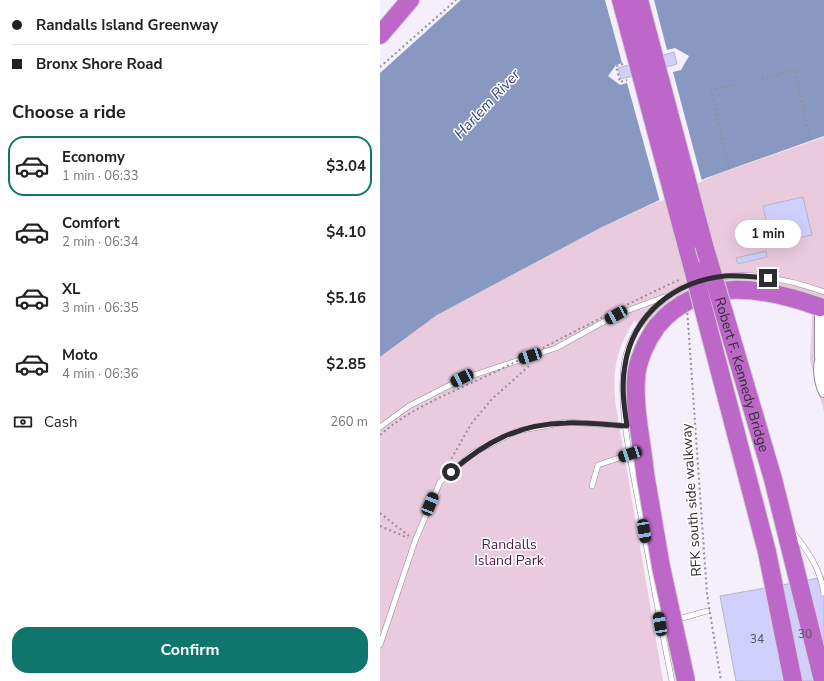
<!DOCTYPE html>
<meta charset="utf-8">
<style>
:root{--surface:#fff;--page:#f6f6f6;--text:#222;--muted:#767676;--line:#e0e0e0;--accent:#0f766e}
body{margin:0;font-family:"Nunito Sans",sans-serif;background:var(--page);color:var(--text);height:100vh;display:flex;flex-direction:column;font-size:15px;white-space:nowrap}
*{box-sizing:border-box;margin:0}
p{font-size:13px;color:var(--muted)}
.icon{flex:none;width:22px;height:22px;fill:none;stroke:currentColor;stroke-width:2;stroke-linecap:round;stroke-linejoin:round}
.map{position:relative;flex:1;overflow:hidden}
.drawer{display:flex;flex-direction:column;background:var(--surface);width:380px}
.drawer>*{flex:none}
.banner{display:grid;align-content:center;height:88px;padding:0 12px;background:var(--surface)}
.end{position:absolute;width:18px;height:18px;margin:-9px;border:5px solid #2e2c30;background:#fff;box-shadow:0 0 0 2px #fff}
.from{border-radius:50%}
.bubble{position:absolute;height:28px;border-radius:14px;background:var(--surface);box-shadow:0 4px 16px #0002;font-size:13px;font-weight:700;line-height:28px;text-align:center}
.car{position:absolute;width:12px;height:24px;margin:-12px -6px;border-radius:5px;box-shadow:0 0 3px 1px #0007;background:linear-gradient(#222 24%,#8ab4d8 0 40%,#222 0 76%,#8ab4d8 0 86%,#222 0)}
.banner b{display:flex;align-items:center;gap:14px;height:38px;font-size:15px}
.banner b+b{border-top:1px solid var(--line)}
.banner i{width:10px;height:10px;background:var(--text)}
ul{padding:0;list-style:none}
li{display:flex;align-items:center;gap:12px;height:60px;margin:0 8px 6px;padding:0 4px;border:2px solid transparent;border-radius:16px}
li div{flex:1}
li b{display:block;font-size:15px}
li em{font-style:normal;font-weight:700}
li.current{border-color:var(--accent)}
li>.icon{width:36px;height:36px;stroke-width:1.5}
h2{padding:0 12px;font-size:18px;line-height:48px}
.pay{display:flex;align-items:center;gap:10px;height:44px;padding:0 12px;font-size:15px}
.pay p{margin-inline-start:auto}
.cta{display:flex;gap:8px;margin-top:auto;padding:8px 12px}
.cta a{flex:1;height:46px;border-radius:16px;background:var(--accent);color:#fff;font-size:16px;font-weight:700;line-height:46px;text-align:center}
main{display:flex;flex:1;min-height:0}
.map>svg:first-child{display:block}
.green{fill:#e9cbdd}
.water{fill:#8898c0}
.pier{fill:#f4effa}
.building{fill:#d1cffd;stroke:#b6b6c1}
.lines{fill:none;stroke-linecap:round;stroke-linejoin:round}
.service-casing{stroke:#908c96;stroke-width:6}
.minor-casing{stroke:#908c96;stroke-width:12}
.motorway-casing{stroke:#d1d1d1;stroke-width:20}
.path{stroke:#928f96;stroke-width:2;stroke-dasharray:2 3;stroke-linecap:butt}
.service{stroke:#fff;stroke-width:5}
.minor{stroke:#fff;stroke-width:10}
.motorway{stroke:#bd67c8;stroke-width:18}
.service-bridge-casing{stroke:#908c96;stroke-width:6;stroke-linecap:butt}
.motorway-bridge-casing{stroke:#d1d1d1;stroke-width:20;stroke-linecap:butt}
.path-bridge{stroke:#928f96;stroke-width:2;stroke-dasharray:2 3;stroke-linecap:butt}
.service-bridge{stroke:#fff;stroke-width:5}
.motorway-bridge{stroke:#bd67c8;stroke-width:18}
.route{stroke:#2e2c30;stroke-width:5}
.labels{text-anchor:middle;stroke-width:3;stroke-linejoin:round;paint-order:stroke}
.number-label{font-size:12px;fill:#575563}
.street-label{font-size:14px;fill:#2e2c30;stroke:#fff}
.park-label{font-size:14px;fill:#501c41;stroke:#fff}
.water-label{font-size:15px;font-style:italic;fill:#33447a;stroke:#fff}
</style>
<main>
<section class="drawer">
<div class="banner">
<b><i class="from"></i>Randalls Island Greenway</b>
<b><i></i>Bronx Shore Road</b>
</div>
<h2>Choose a ride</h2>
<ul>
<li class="current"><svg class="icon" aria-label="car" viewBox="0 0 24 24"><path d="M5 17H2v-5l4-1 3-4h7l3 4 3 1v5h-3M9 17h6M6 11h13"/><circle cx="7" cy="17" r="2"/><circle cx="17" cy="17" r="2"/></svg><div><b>Economy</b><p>1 min · 06:33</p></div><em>$3.04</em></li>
<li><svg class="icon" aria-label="car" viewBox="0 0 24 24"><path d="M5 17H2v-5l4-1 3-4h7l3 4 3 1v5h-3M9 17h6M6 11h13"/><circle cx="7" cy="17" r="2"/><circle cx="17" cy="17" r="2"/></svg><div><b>Comfort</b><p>2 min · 06:34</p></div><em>$4.10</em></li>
<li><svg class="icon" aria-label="car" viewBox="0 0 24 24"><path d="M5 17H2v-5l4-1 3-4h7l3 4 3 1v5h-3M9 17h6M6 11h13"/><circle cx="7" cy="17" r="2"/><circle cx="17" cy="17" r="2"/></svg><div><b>XL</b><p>3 min · 06:35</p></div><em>$5.16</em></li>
<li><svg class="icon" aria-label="car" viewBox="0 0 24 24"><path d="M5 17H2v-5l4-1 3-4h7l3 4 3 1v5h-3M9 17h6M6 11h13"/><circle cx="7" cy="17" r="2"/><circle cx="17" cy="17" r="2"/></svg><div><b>Moto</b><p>4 min · 06:36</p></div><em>$2.85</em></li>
</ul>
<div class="pay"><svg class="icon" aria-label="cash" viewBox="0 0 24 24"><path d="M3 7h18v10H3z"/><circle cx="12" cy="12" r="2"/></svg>Cash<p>260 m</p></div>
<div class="cta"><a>Confirm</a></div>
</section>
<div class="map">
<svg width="444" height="681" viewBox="0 0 444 681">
<rect width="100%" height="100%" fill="#f4effa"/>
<path class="green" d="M444 137V412L430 360 433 299 368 283 266 329 254 321C235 351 232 373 236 407L283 681H0V357L57 315 220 228 333 176Z"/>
<path class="water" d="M81 0H444V136L326 178 220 228 57 315 0 357V73Z"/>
<path class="pier" d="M225 0H274L287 50 295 48 309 56 301 70 293 72 322 181 280 202 247 83 240 85 228 76 236 65 242 63Z"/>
<path class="building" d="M294 52 297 64 241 79 238 68Z
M423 197 432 235 413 239 409 241 410 245 402 247 401 242 378 246 375 233 388 230 383 206Z
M386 251 387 257 358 264 356 258Z
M444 577V681H414L397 586Z
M397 586 414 681H356L340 596Z"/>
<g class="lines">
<defs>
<path id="service" d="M337 278C373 271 411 280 444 292
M0 427 29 406 82 379 176 348 236 315 284 297
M212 486 218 465 251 454
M295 620 327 611
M0 645 35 541 60 482 93 453 137 431 186 422 247 426
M292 681C280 623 270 564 259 505 251 461 236 399 246 355 254 323 283 293 314 283"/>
<path id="minor" d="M444 352C436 363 439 381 444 392
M440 357V307L444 309"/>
<path id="motorway" d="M241 0 313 269
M259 0 324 245
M0 35 30 0
M265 473C262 442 254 410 256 379 257 361 266 341 277 326 320 275 384 287 440 307
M433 640 443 681"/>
</defs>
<use href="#service" class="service-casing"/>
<use href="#minor" class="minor-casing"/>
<use href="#motorway" class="motorway-casing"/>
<path class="path" d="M243 64 236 66 240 82 247 80
M0 67 76 0
M382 79 415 70 430 140
M349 169 331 90 358 84
M69 463 91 424 112 399 149 366
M0 513 29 536
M0 526 28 538"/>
<use href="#service" class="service"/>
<use href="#minor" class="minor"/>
<use href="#motorway" class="motorway"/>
<defs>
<path id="service-bridge" d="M412 531C428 551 440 568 444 593"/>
<g id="motorway-bridge">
<path id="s1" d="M324 245 393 479 433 640"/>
<path d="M313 269 387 552 413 681"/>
<path d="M265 473 281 567 306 681"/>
</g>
</defs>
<use href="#service-bridge" class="service-bridge-casing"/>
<use href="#motorway-bridge" class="motorway-bridge-casing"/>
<path class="path-bridge" d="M307 308 327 594 341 681
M0 435C34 405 79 390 119 370 180 340 239 307 301 279"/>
<use href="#service-bridge" class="service-bridge"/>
<use href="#motorway-bridge" class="motorway-bridge"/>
</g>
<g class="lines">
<path class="route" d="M71 472C105 442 139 424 186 423 206 422 227 425 247 426 244 406 241 385 245 365 253 314 295 281 345 276 359 275 373 277 388 278"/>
</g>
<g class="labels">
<g class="number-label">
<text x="425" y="638">30</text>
<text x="377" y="643">34</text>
</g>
<g class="street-label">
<text dy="5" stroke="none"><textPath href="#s1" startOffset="135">Robert F. Kennedy Bridge</textPath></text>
<text transform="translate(311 500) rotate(-94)" y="5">RFK south side walkway</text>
</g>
<g class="park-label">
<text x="129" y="549">Randalls<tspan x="129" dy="16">Island Park</tspan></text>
</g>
<g class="water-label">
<text transform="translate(107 104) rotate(-47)" y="5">Harlem River</text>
</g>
</g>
</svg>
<i class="end from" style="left:71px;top:472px"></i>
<i class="end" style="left:388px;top:278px"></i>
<div class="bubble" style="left:355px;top:220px;width:66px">1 min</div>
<i class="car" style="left:236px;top:315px;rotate:241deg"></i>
<i class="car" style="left:150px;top:356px;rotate:252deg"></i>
<i class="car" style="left:82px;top:378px;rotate:244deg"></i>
<i class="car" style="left:250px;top:454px;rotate:252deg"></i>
<i class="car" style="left:50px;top:504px;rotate:22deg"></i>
<i class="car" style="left:264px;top:531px;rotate:170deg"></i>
<i class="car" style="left:280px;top:624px;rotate:350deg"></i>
</div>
</main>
